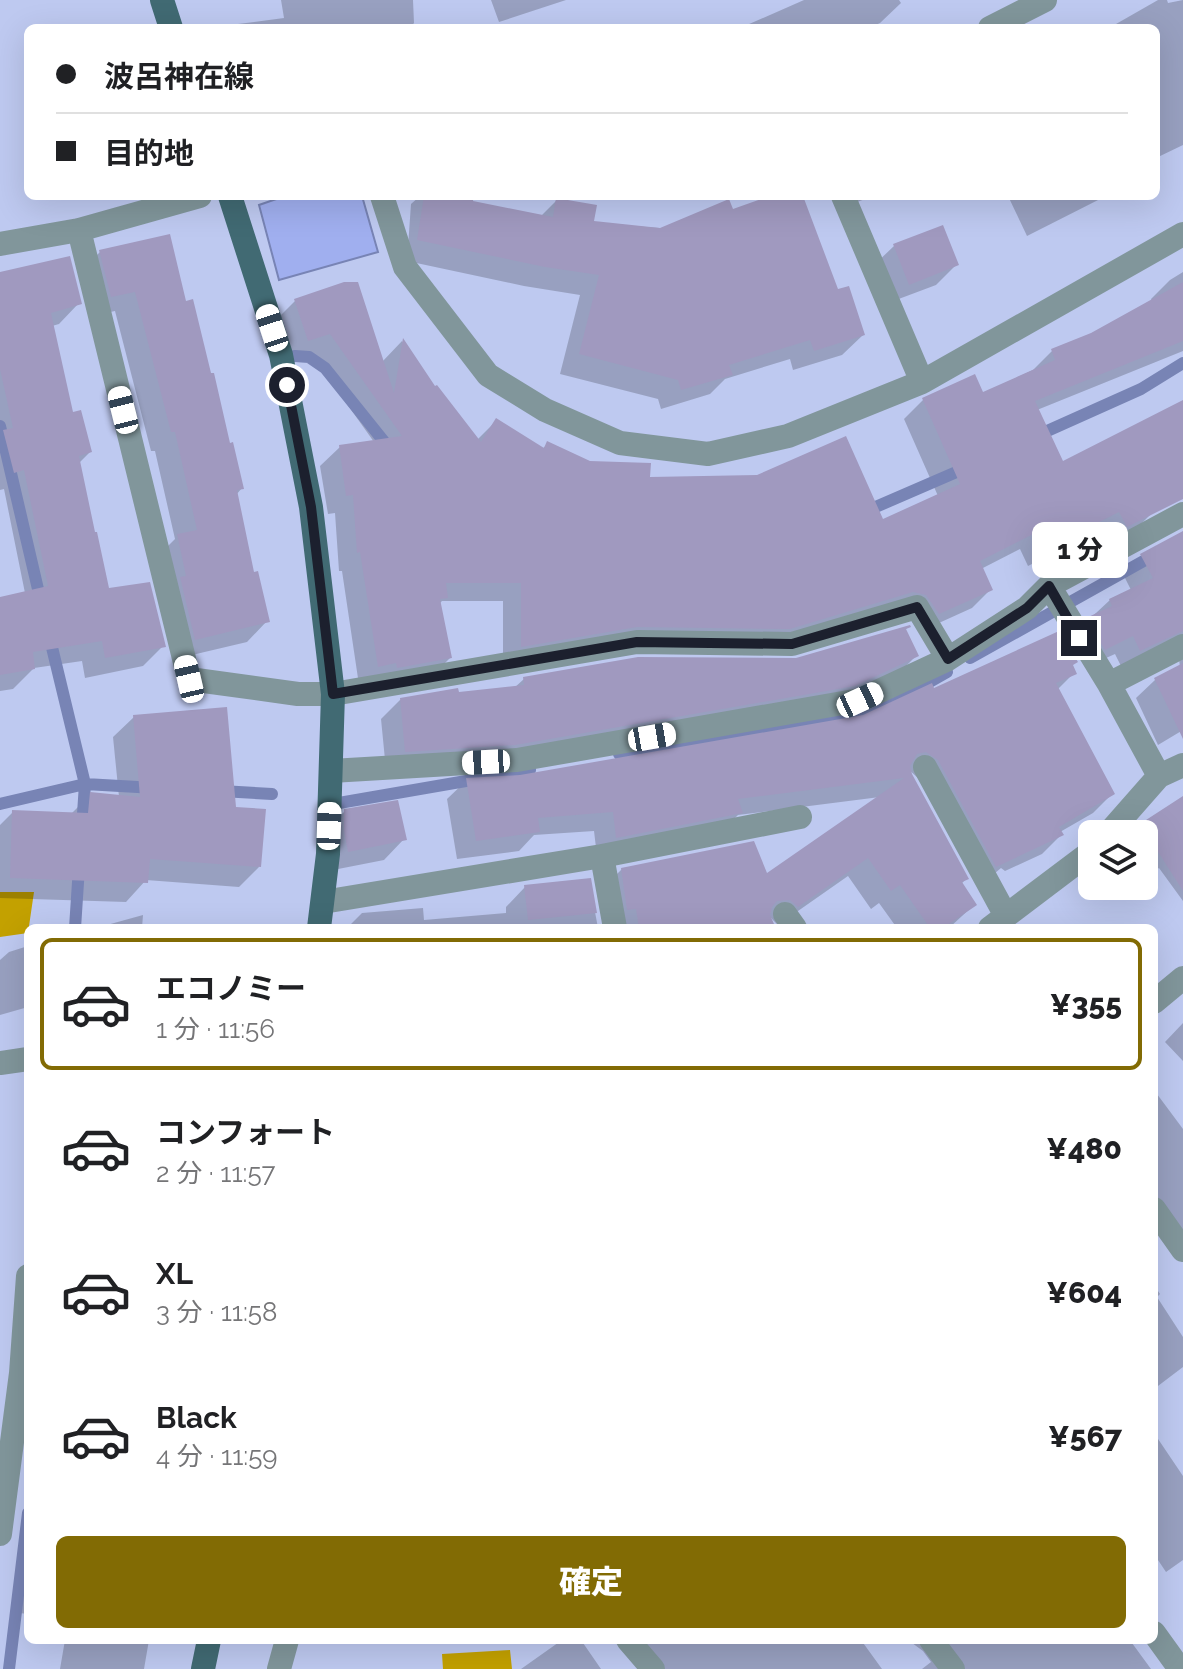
<!DOCTYPE html>
<html lang="ja">
<meta charset="utf-8">
<style>
:root{--surface:#fff;--page:#f6f6f6;--text:#202124;--muted:#757577;--line:#e0e0e0;--accent:#826b04}
body{margin:0;font-family:Raleway,"Noto Sans JP",sans-serif;background:var(--page);color:var(--text);height:100vh;display:flex;flex-direction:column;font-size:30px;white-space:nowrap}
*{box-sizing:border-box;margin:0}
p{font-size:26px;color:var(--muted)}
.icon{flex:none;width:44px;height:44px;fill:none;stroke:currentColor;stroke-width:2;stroke-linecap:round;stroke-linejoin:round}
.map{position:relative;flex:1;overflow:hidden}
.side{position:absolute;left:24px;top:924px;width:1134px;height:720px;display:flex;flex-direction:column;background:var(--surface);border-radius:12px;box-shadow:0 8px 32px #0002}
.side>*{flex:none}
.banner{position:absolute;left:24px;top:24px;width:1136px;height:176px;border-radius:12px;box-shadow:0 8px 32px #0002;display:grid;align-content:center;height:176px;padding:0 32px;background:var(--surface)}
.controls{position:absolute;left:1078px;top:820px;display:grid;gap:16px}
.controls a{display:grid;place-items:center;width:80px;height:80px;border-radius:12px;background:var(--surface);box-shadow:0 8px 32px #0002;font-size:40px}
.end{position:absolute;width:36px;height:36px;margin:-18px;border:10px solid #1c202e;background:#fff;box-shadow:0 0 0 4px #fff}
.from{border-radius:50%}
.bubble{position:absolute;height:56px;border-radius:12px;background:var(--surface);box-shadow:0 8px 32px #0002;font-size:26px;font-weight:800;line-height:56px;text-align:center}
.car{position:absolute;width:24px;height:48px;margin:-24px -12px;border-radius:10px;box-shadow:0 0 6px 2px #0007;background:linear-gradient(#fff 24%,#345 0 40%,#fff 0 76%,#345 0 86%,#fff 0)}
.banner b{display:flex;align-items:center;gap:28px;height:76px;font-size:30px}
.banner b+b{border-top:2px solid var(--line)}
.banner i{width:20px;height:20px;background:var(--text)}
ul{padding:14px 0 0;list-style:none}
li{display:flex;align-items:center;gap:24px;height:132px;margin:0 16px 12px;padding:0 16px;border:4px solid transparent;border-radius:12px}
li div{flex:1}
li b{display:block;font-size:30px}
li em{font-style:normal;font-weight:800}
li.active{border-color:var(--accent)}
li>.icon{width:72px;height:72px;stroke-width:1.5}
.cta{display:flex;gap:16px;margin-top:auto;padding:16px 32px}
.cta a{flex:1;height:92px;border-radius:12px;background:var(--accent);color:#fff;font-size:32px;font-weight:800;line-height:92px;text-align:center}
.map>svg:first-child{display:block}
.green{fill:#c3a100}
.water{fill:#a0afef;stroke:#7884b5;stroke-width:2}
.shadow{fill:#0003}
.lines{fill:none;stroke-linecap:round;stroke-linejoin:round}
.stream{stroke:#7884b5;stroke-width:12}
.building{fill:#a099bf}
.minor{stroke:#81969b;stroke-width:24}
.major{stroke:#416a73;stroke-width:24}
.route{stroke:#1c202e;stroke-width:10}
</style>
<div class="map">
<svg width="1183" height="1669" viewBox="0 0 1183 1669">
<rect width="100%" height="100%" fill="#bec9f0"/>
<path class="green" d="M0 892H34L28 933 0 937Z
M510 1650 512 1669H443L442 1654Z"/>
<path class="water" d="M285 196H362L378 252 279 280 259 205Z"/>
<path class="shadow" d="M281 0H413L414 23 410 28H234L238 24 284 18Z
M491 0H566L499 22Z
M804 0H899L901 3 880 23 869 28H740Z
M1158 0H1167L1168 3 1183 0V145L1156 158V28H1109Z
M420 196H472L471 203 540 217 557 200 592 223 741 234 837 292 863 335 842 355 793 370 790 359 725 379 710 394 661 409 658 399 560 374 580 295 524 286 407 261 411 204Z
M834 196H873L839 209Z
M1008 196H1106L1027 236Z
M894 246 956 265 936 285 888 303 873 266Z
M100 252 184 303 242 488 236 495 253 575 267 621 247 642 175 659 158 556 175 539 155 451H151L115 311 91 316 80 272Z
M1183 272V351L1037 410 1062 464 1183 402V447L1154 511 1135 530 1107 545 1099 530 1028 566 1020 549 981 569 991 589 972 608 919 632 907 614 769 647 617 645 503 665V601H442L439 604 450 658 431 677 359 685 342 571H339L335 513 328 514 320 466 340 447 374 442 310 352 289 359 276 320 295 301 382 362 402 341 434 389 477 440 497 420 542 449 548 444 589 463 648 479 882 521 938 496 904 419 923 400 974 377 982 394 1033 370 1052 351 1092 335 1152 302 1151 299 1170 280Z
M0 274 79 303 59 324 52 326 72 414 90 452 78 464 107 591 163 646 143 666 85 678 82 661 34 668 13 689 0 691V599L25 593 4 489 0 490Z
M1183 550V730L1158 745 1136 698 1155 680 1180 667 1179 659 1122 668 1115 654 1086 667 1069 638 1110 600 1131 590 1123 574 1142 556Z
M908 627 904 631 916 656 897 675 834 704 386 770 381 719 400 700 514 688 524 679 796 660Z
M1071 666 1074 673 1057 690 1112 794 1093 813 1060 832 1061 835 1042 854 1005 871 1001 868 988 879 919 779 907 768 966 879 961 884 975 904 949 928H897L879 903 871 909 848 876 778 925 768 915 766 917 774 928H608L602 889 622 869 766 876 880 797 738 815 721 832 597 856 594 831 534 835 519 851 457 859 447 799 467 780 520 777 863 717 933 691Z
M134 717 235 808 259 867 239 887 146 880 126 902 0 898V825L13 812 71 814 91 794 119 797 113 737Z
M1183 798V901L1159 868 1144 877V834H1134L1147 821Z
M345 811 404 839 384 860 328 871 325 831Z
M589 880 598 928H347L362 913 423 908 424 920 506 913V907L525 887Z
M143 915 142 928H96Z
M28 946V1007L0 1015V960L9 952Z
M1183 1023V1061L1165 1042Z
M1154 1090 1183 1129V1242L1154 1200Z
M1154 1285 1160 1294 1157 1297 1183 1337V1367L1154 1389Z
M1154 1433 1183 1476V1560L1166 1572 1154 1554Z
M28 1542V1614L19 1613Z
M65 1640H149L144 1669H60Z
M562 1640H581L601 1669H521Z
M630 1640H861L882 1669H657Z
M908 1640H1134L1132 1643 1151 1669H922L931 1662 923 1651Z"/>
<g class="lines">
<path class="stream" d="M295 356 309 357 325 368 390 449
M0 426 41 602
M1036 436 1141 389 1183 363
M864 512 968 467
M49 635 85 784 82 829
M970 658 1183 539
M619 754 882 709 947 672
M221 791 272 794
M339 803 530 770
M0 804 85 784 155 788
M75 928 79 867
M9 1669 28 1513"/>
</g>
<path class="building" d="M424 196H474L473 201 553 217 556 198 597 205 594 221 660 228 729 199 733 209 770 196H803L838 289 849 286 865 335 814 351 810 340 729 365 733 375 681 390 678 380 579 354 599 275 545 267 417 240Z
M943 225 959 265 909 285 893 244Z
M170 234 186 301 193 299 211 373H214L230 443 233 442 244 489 237 490 254 572 258 571 270 622 195 640 180 577 186 576 177 534 197 530 175 432H171L135 292 111 297 99 250Z
M70 256 82 304 51 313 73 412 81 410 92 452 79 456 95 532H97L109 588 150 582 166 647 105 658 102 641 33 652 35 669 0 675V597L48 586 24 470 14 473 3 430 13 428 0 369V272Z
M344 282H358L394 393 403 338 435 386 437 385 481 442 496 418 544 448 547 441 590 461 651 463 650 477 757 475 846 436 883 519 960 484 922 398 975 374 983 392 1055 360 1051 349 1091 333 1183 282V341L1035 401 1063 461 1183 400V499L1127 527 1119 512 1048 548 1039 531 980 561 993 590 939 614 926 595 913 592 790 629 637 627 521 647V583H446L448 598 440 599 452 658 397 668 396 663 378 667 360 552 357 553 353 495 346 496 339 445 402 436 330 334 308 341 294 299Z
M1183 531V631L1140 651 1133 636 1105 650 1086 618 1112 606 1109 599 1153 578 1140 554Z
M910 625 911 627 906 629 919 656 855 686 515 745 405 752 400 698 458 688 459 692 524 685 523 677 638 657 796 658Z
M1059 631 1078 662 1073 665 1077 674 1056 683 1115 794 1059 827 1064 835 996 867 938 760 926 752 917 754 910 766 912 774 969 879 962 882 977 905 943 928H930L900 885 891 891 868 858 798 907 790 900 777 901 772 907 770 915 774 924 768 928H639L636 909 627 910 621 868 754 841 767 873 904 778 738 799 743 813 616 838 613 812 538 818 540 832 476 841 466 778 520 775 863 715 932 683 934 688Z
M1183 663V739L1154 678Z
M227 707 236 807 266 809 261 867 150 859 148 883 10 878 12 810 88 813 90 792 140 797 133 715Z
M1183 796V891L1146 833V820Z
M398 800 407 840 348 852 344 831V809Z
M591 878 597 913 528 920 524 885Z"/>
<g class="lines">
<path class="minor" d="M990 28 1045 0
M382 196 405 267 488 375 545 410 620 443 708 454 788 436 922 382 1183 234
M843 196 922 382
M79 230 189 679 298 694H333L637 642 792 644 917 607 948 659
M0 244 79 230 200 196
M1049 586 1183 514
M1109 684 1183 646
M925 767 1006 916
M331 771 517 760 860 700 948 659 1027 608 1049 586 1109 684 1159 776 1108 834
M1159 776 1183 765
M602 856 800 817
M323 902 602 856 615 928
M785 914 795 928
M990 928 1092 851
M1154 1002 1183 978
M0 1063 28 1059
M1154 1209 1183 1250
M0 1534 21 1373 28 1276
M1154 1633 1180 1669
M628 1640 653 1669
M931 1640 953 1669
M279 1669 287 1640"/>
<path class="major" d="M162 0 171 28
M230 196 281 355 311 507 333 694 328 854 319 928
M203 1669 209 1640"/>
</g>
<g class="lines">
<path class="route" d="M287 385 311 507 333 694 637 642 792 644 917 607 948 659 1027 608 1049 586 1079 638"/>
</g>
</svg>
<div class="controls">
<a><svg class="icon" aria-label="layers" viewBox="0 0 24 24"><path d="M12 4l9 5-9 5-9-5zM3 14l9 5 9-5"/></svg></a>
</div>
<i class="end from" style="left:287px;top:385px"></i>
<i class="end" style="left:1079px;top:638px"></i>
<div class="bubble" style="left:1032px;top:522px;width:96px">1 分</div>
<i class="car" style="left:272px;top:328px;rotate:342deg"></i>
<i class="car" style="left:123px;top:410px;rotate:346deg"></i>
<i class="car" style="left:189px;top:679px;rotate:347deg"></i>
<i class="car" style="left:860px;top:700px;rotate:65deg"></i>
<i class="car" style="left:652px;top:737px;rotate:80deg"></i>
<i class="car" style="left:486px;top:762px;rotate:267deg"></i>
<i class="car" style="left:329px;top:826px;rotate:2deg"></i>
<div class="banner">
<b><i class="from"></i>波呂神在線</b>
<b><i></i>目的地</b>
</div>
<section class="side">
<ul>
<li class="active"><svg class="icon" aria-label="car" viewBox="0 0 24 24"><path d="M5 17H2v-5l4-1 3-4h7l3 4 3 1v5h-3M9 17h6M6 11h13"/><circle cx="7" cy="17" r="2"/><circle cx="17" cy="17" r="2"/></svg><div><b>エコノミー</b><p>1 分 · 11:56</p></div><em>¥355</em></li>
<li><svg class="icon" aria-label="car" viewBox="0 0 24 24"><path d="M5 17H2v-5l4-1 3-4h7l3 4 3 1v5h-3M9 17h6M6 11h13"/><circle cx="7" cy="17" r="2"/><circle cx="17" cy="17" r="2"/></svg><div><b>コンフォート</b><p>2 分 · 11:57</p></div><em>¥480</em></li>
<li><svg class="icon" aria-label="car" viewBox="0 0 24 24"><path d="M5 17H2v-5l4-1 3-4h7l3 4 3 1v5h-3M9 17h6M6 11h13"/><circle cx="7" cy="17" r="2"/><circle cx="17" cy="17" r="2"/></svg><div><b>XL</b><p>3 分 · 11:58</p></div><em>¥604</em></li>
<li><svg class="icon" aria-label="car" viewBox="0 0 24 24"><path d="M5 17H2v-5l4-1 3-4h7l3 4 3 1v5h-3M9 17h6M6 11h13"/><circle cx="7" cy="17" r="2"/><circle cx="17" cy="17" r="2"/></svg><div><b>Black</b><p>4 分 · 11:59</p></div><em>¥567</em></li>
</ul>
<div class="cta"><a>確定</a></div>
</section>
</div>
